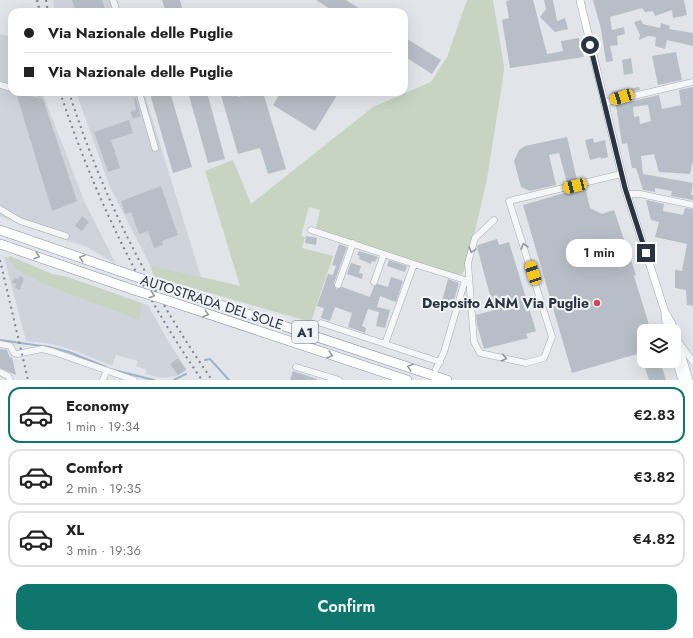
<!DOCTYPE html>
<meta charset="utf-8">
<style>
:root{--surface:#fff;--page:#f6f6f6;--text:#222;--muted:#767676;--line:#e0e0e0;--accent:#0f766e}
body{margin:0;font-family:Jost,sans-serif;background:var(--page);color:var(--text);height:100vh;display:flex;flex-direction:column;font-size:15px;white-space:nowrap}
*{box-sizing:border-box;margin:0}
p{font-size:13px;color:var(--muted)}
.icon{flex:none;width:22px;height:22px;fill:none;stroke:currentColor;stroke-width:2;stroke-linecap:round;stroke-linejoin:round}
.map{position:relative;height:380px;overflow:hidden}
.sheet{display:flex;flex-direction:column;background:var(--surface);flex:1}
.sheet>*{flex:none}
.guide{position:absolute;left:8px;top:8px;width:400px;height:88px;border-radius:12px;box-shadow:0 4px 16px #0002;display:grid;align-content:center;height:88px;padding:0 16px;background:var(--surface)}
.fabs{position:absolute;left:637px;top:324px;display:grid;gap:8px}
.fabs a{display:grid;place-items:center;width:44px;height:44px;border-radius:8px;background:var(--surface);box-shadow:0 4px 16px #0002;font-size:20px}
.end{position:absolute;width:18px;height:18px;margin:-9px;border:5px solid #293342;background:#fff;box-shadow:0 0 0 2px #fff}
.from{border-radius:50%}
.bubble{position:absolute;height:28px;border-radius:12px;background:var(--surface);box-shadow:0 4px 16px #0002;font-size:13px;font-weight:600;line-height:28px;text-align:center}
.car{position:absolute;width:12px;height:24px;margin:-12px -6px;border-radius:5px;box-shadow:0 0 3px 1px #0007;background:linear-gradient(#f5c518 24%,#345 0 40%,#f5c518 0 76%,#345 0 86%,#f5c518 0)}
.guide b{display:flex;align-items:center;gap:14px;height:38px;font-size:15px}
.guide b+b{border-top:1px solid var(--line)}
.guide i{width:10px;height:10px;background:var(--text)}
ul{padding:7px 0 0;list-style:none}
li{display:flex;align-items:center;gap:12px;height:56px;margin:0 8px 6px;padding:0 8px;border:2px solid var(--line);border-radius:12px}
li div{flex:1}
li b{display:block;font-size:15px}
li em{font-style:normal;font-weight:600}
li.current{border-color:var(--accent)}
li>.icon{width:36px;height:36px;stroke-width:1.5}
.cta{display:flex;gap:8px;margin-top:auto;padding:8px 16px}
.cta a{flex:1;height:46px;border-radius:12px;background:var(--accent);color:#fff;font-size:16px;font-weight:600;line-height:46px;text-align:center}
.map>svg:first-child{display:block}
.built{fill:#cfd4dc}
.green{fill:#c7d4c2}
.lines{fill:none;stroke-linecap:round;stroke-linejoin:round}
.stream{stroke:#9cb3ca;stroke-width:2}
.building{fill:#b8bec7;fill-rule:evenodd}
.minor-casing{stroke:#a6acb4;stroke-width:7}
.major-casing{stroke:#a0a9b6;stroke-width:8}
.highway-casing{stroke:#8992a1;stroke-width:10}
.minor{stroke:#f4f6f8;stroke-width:6}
.major{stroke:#fff;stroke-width:7}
.highway{stroke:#fff;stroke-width:9}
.rail{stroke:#7b8494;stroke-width:2;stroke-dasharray:2 4;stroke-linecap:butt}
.highway-bridge-casing{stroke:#8992a1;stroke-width:10;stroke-linecap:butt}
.highway-bridge{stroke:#fff;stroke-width:9}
.oneway{stroke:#8e949d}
.oneway2{stroke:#9499a0}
.route{stroke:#293342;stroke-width:5}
.poi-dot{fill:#cf465c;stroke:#f1f4f7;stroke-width:1.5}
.labels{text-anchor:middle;stroke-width:4;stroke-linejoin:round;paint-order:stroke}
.shield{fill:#f1f4f7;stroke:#656d78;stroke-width:1}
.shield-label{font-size:13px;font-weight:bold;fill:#293342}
.street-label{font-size:14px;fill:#293342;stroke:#f1f4f7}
.poi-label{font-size:14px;font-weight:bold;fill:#293342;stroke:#f1f4f7;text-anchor:end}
</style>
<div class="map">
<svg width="693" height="380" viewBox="0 0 693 380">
<rect width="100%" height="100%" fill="#e1e5ea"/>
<path class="built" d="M53 0H117L121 12H55Z
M0 34 12 37V92H42L85 203 116 264 87 247 38 231 0 216Z
M76 92H144L201 277 150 265 110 187Z
M4 257H8L16 270 45 285 138 319 142 303 148 305 168 341 187 370 177 376 161 378 145 374 147 370 136 366 138 361 116 355 112 366 76 351 52 344 26 341Z"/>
<path class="green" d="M467 0H493L504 66 503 78 487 179 467 266 462 274 456 276 316 228 320 210 309 207 301 236 305 237 302 248 333 256 311 322 154 277 150 265 240 286 205 171 233 160 251 204 373 107 431 82 447 57Z
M10 256 52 274 68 277 142 303 139 320 45 285 16 270 8 258Z"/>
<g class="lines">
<path class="stream" d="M0 340 49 347 69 352 106 367
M205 360 210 359 229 380
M110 369 154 380
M174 380 186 374"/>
</g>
<path class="building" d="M72 0H102L105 9 94 12H76Z
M162 0H180L183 12H166Z
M316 0H346L365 12H335Z
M511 0H533L547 54 563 51 561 41 579 38 584 57 510 68 502 20 509 18 506 1Z
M544 0H553L557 21 565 18 568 29 555 32 540 17 546 9Z
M593 0H684L687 15 673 18 672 10 655 16 653 11 645 12 642 8 610 17 612 30 624 27 625 34 617 36 618 45 610 46 613 61 606 62 601 29Z
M641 20 643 24 660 28 661 23 670 26 669 29 693 33V46L667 40 665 49 655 46 656 37 648 36 639 40 640 35 634 22Z
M404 37 441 60 432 74 404 56Z
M676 52 682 80 658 85 652 56Z
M631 58 633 73 624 75 622 60Z
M639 87 640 90 613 96 612 92Z
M693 87V160L690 174 659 172 654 154 641 156 643 174 693 183 691 195H693V200L671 196 672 191 655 188V192L643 190 636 168H632L627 143 622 144 616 105 659 95 662 109 681 105 679 90ZM648 105 651 121 640 124 639 116 634 117 633 107Z
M157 92H170L192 167 173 173 150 94Z
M188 92H207L225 159 208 163Z
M220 92H237L238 97 256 92H263L286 169 268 174 260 148 238 154Z
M281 92H339L315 131 273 105Z
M16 93 43 99 77 201 52 211Z
M134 98H136L141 116 133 119 130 112 136 110Z
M129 120 133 133 111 140 120 168 108 172 94 132Z
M567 137 577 180 567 183 559 153 549 155 556 185 530 191 521 187 514 161 519 150 525 146Z
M593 138 594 143 605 140 608 157 601 159V157L590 160 585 140Z
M161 186 178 235 162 241 163 245 154 248 148 231 139 234 131 212 125 214 121 201Z
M585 187 590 208 602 214 614 210 636 275 634 276 651 331H644V352L572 373 523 205Z
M646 200 664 204 663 211 683 215 685 208 693 209V306L687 305 686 290 675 288V270L682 271 687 244 655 237 659 222 651 220Z
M82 216 89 222 82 231 75 226Z
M306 236 317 238 316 245 305 243Z
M497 239 499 245 509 242 536 331 526 334 528 338 484 349 477 325 476 315 494 310 477 247 478 245Z
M339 244 347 247 334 283 336 289 342 287 370 297 374 286 378 284 388 287 391 277 403 281 396 302 380 296 377 307 390 310 385 328 376 326 379 312 368 309 362 326 366 328 365 333 348 327 352 313 335 307 330 321 321 318 324 308 317 306 328 274 333 275 336 266 332 265Z
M359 251 378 257 375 262 372 261 371 264 359 259 360 256 357 255Z
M389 260 407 266 405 272 387 266Z
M351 263 361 266 359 273 363 274 362 279 347 274Z
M20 276 24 278 20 290 15 288 16 284 12 282 14 278 18 279Z
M448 279 459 283 453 304 442 301Z
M0 349 7 350 10 358 12 357 16 375 0 368Z
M178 358 186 370 178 375 170 364Z
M643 361H660L666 380H649Z
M293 371 317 379V380H290Z"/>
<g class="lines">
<defs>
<path id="minor" d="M113 0 117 12
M0 85 12 88
M33 92 39 93
M139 92 155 148
M604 103 693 82
M627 194H640L693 205
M0 209 20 221 66 236
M494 220 475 238 468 263 474 342 480 353 526 363 544 358 552 337 509 201 621 174
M311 230 414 264 385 344
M414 264 465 280 444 352 436 369
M374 282 384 254
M338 285 353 243
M321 323 440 362
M679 342 693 362
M0 344 10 346 14 353 17 354 42 349 54 352 134 380
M296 367 339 380
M0 372 8 376 10 380
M103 380 106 372"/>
<path id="major" d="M580 0 625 188 665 312 672 324 689 380
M665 314 667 331
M674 353 682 380"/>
<path id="highway" d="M0 230 119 271
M0 244 134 290
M163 286 447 380
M169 301 407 380"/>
</defs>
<use href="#minor" class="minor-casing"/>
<use href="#major" class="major-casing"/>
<use href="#highway" class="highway-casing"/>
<use href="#minor" class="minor"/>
<use href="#major" class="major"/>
<use href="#highway" class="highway"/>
<path class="rail" d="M37 0 40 12
M46 0 48 12
M60 92C94 195 140 291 202 380
M69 92C102 196 150 291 212 380
M0 260 28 380"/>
<defs>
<path id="highway-bridge" d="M119 271 163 286
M134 290 169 301"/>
</defs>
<use href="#highway-bridge" class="highway-bridge-casing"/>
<use href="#highway-bridge" class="highway-bridge"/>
</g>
<defs><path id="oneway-chevron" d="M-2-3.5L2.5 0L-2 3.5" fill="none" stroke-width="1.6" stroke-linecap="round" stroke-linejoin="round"/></defs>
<g class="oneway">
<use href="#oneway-chevron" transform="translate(524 246) rotate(-108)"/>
<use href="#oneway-chevron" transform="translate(472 250) rotate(106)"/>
<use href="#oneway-chevron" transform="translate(504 358) rotate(12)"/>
</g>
<g class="oneway2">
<use href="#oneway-chevron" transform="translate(37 256) rotate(19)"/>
<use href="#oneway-chevron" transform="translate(82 258) rotate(-161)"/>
<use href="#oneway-chevron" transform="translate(152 295) rotate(18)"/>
<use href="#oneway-chevron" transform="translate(206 314) rotate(19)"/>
<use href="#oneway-chevron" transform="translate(330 355) rotate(18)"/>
<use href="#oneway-chevron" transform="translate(410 367) rotate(-161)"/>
</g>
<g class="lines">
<path class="route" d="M590 45 625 188 646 253"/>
</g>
<circle class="poi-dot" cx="597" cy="303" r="4"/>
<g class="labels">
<rect class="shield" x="292" y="321" width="26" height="22" rx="3"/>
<g class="shield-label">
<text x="305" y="337">A1</text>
</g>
<g class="street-label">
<text transform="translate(212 302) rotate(18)" y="5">AUTOSTRADA DEL SOLE</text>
</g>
<g class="poi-label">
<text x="589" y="308">Deposito ANM Via Puglie</text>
</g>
</g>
</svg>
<div class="fabs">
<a><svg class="icon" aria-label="layers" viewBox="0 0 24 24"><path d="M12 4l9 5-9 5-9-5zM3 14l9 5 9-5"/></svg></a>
</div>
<i class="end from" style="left:590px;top:45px"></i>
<i class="end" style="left:646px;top:253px"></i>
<div class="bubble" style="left:566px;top:239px;width:66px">1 min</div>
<i class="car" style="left:622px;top:97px;rotate:253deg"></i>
<i class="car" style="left:575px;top:186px;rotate:256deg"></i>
<i class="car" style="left:533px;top:273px;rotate:342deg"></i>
<div class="guide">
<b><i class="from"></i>Via Nazionale delle Puglie</b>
<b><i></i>Via Nazionale delle Puglie</b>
</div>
</div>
<section class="sheet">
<ul>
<li class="current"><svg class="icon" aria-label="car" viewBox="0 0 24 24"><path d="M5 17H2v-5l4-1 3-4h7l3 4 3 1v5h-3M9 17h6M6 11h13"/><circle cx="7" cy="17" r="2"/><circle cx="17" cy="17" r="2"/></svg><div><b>Economy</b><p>1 min · 19:34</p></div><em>€2.83</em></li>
<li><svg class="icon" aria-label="car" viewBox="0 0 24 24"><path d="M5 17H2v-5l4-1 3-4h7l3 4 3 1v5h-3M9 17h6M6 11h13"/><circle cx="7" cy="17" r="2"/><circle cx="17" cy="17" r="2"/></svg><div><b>Comfort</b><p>2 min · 19:35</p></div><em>€3.82</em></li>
<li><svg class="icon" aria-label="car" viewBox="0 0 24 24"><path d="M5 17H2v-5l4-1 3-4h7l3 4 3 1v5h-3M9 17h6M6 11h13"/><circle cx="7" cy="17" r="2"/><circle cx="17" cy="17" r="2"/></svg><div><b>XL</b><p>3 min · 19:36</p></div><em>€4.82</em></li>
</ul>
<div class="cta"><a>Confirm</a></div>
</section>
